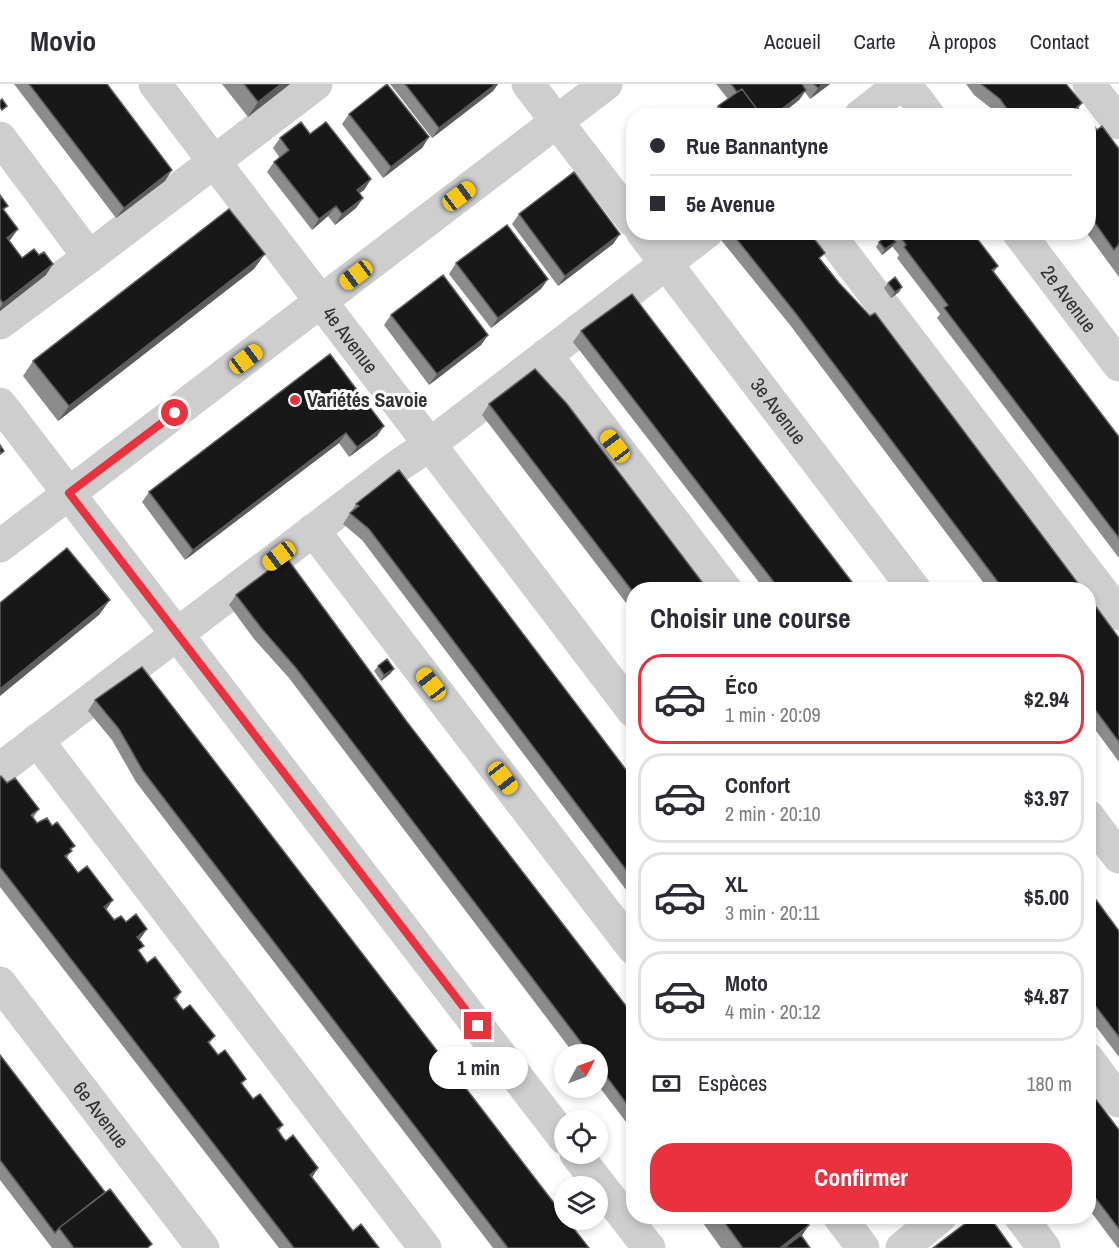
<!DOCTYPE html>
<html lang="fr">
<meta charset="utf-8">
<style>
:root{--surface:#fff;--page:#f2f2f3;--text:#2b2b33;--muted:#7c7c81;--line:#e1e1e2;--accent:#ea313d}
body{margin:0;font-family:"Archivo Narrow",sans-serif;background:var(--page);color:var(--text);height:100vh;display:flex;flex-direction:column;font-size:22px;white-space:nowrap}
*{box-sizing:border-box;margin:0}
p{font-size:20px;color:var(--muted)}
.icon{flex:none;width:33px;height:33px;fill:none;stroke:currentColor;stroke-width:2;stroke-linecap:round;stroke-linejoin:round}
.map{position:relative;flex:1;overflow:hidden}
.side{position:absolute;left:626px;top:498px;width:470px;height:642px;display:flex;flex-direction:column;background:var(--surface);border-radius:24px;box-shadow:0 3px 9px #0003}
.side>*{flex:none}
.hud{position:absolute;left:626px;top:24px;width:470px;height:132px;border-radius:24px;box-shadow:0 3px 9px #0003;display:grid;align-content:center;height:132px;padding:0 24px;background:var(--surface)}
.needle{width:39px;rotate:49deg}
.buttons{position:absolute;left:554px;top:960px;display:grid;gap:12px}
.buttons a{display:grid;place-items:center;width:54px;height:54px;border-radius:50%;background:var(--surface);box-shadow:0 3px 9px #0003;font-size:30px}
.end{position:absolute;width:27px;height:27px;margin:-14px;border:8px solid #ea313d;background:#fff;box-shadow:0 0 0 3px #fff}
.from{border-radius:50%}
.bubble{position:absolute;height:42px;border-radius:21px;background:var(--surface);box-shadow:0 3px 9px #0003;font-size:20px;font-weight:800;line-height:42px;text-align:center}
.car{position:absolute;width:18px;height:36px;margin:-18px -9px;border-radius:8px;box-shadow:0 0 4px 2px #0007;background:linear-gradient(#f5c518 24%,#345 0 40%,#f5c518 0 76%,#345 0 86%,#f5c518 0)}
.hud b{display:flex;align-items:center;gap:21px;height:57px;font-size:22px}
.hud b+b{border-top:2px solid var(--line)}
.hud i{width:15px;height:15px;background:var(--text)}
ul{padding:0;list-style:none}
li{display:flex;align-items:center;gap:18px;height:90px;margin:0 12px 9px;padding:0 12px;border:3px solid var(--line);border-radius:24px}
li div{flex:1}
li b{display:block;font-size:22px}
li em{font-style:normal;font-weight:800}
li.selected{border-color:var(--accent)}
li>.icon{width:54px;height:54px;stroke-width:1.5}
h2{padding:0 24px;font-size:27px;line-height:72px}
.pay{display:flex;align-items:center;gap:15px;height:66px;padding:0 24px;font-size:22px}
.pay p{margin-inline-start:auto}
.action{display:flex;gap:12px;margin-top:auto;padding:12px 24px}
.action a{flex:1;height:69px;border-radius:24px;background:var(--accent);color:#fff;font-size:24px;font-weight:800;line-height:69px;text-align:center}
header{display:flex;align-items:center;gap:36px;box-sizing:border-box;height:84px;padding:0 30px;background:var(--surface);border-bottom:2px solid var(--line)}
header strong{font-size:28px}
nav{display:flex;gap:33px;margin-inline-start:auto;font-size:21px}
.map>svg:first-child{display:block}
.lines{fill:none;stroke-linecap:round;stroke-linejoin:round}
.minor{stroke:#cecece;stroke-width:33}
.wall{fill:#8c8c8c}
.shaded-wall{fill:#5d5d5d}
.building{fill:#181818;stroke:#5d5d5d;stroke-width:1.5}
.route{stroke:#ea313d;stroke-width:8}
.poi-dot{fill:#ea313d;stroke:#fff;stroke-width:2}
.labels{text-anchor:middle;stroke-width:6;stroke-linejoin:round;paint-order:stroke}
.street-label{font-size:20px;fill:#313131;stroke:#fff}
.poi-label{font-size:20px;font-weight:bold;fill:#313131;stroke:#fff;text-anchor:start}
</style>
<header>
<strong>Movio</strong>
<nav><a>Accueil</a><a>Carte</a><a>À propos</a><a>Contact</a></nav>
</header>
<div class="map">
<svg width="1119" height="1164" viewBox="0 0 1119 1164">
<rect width="100%" height="100%" fill="#fff"/>
<g class="lines">
<g class="minor">
<path id="s1" d="M155 0 633 627"/>
<path d="M528 0 633 137"/>
<path d="M905 0 929 32"/>
<path d="M1089 0 1119 39"/>
<path d="M860 32 901 0"/>
<path d="M0 54 89 173"/>
<path id="s2" d="M642 148 915 506"/>
<path d="M827 148 1119 530"/>
<path id="s3" d="M1018 148 1119 281"/>
<path d="M0 239 89 173 316 0"/>
<path d="M546 271 726 506"/>
<path d="M0 320 564 1054"/>
<path d="M313 446 633 864"/>
<path d="M0 462 606 0"/>
<path d="M37 656 425 1164"/>
<path d="M0 685 398 382 429 361 707 148"/>
<path d="M1088 732 1119 773"/>
<path id="s4" d="M0 899 203 1164"/>
<path d="M1088 975 1119 1017"/>
<path d="M576 1070 649 1164"/>
<path d="M839 1132 863 1164"/>
<path d="M1020 1132 1044 1164"/>
<path d="M902 1164 941 1132"/>
</g>
</g>
<path class="wall" d="M14 0H107L165 97 116 134Z
M222 0H290L248 33Z
M390 0H498L493 7 432 54Z
M716 0H830L810 15 805 8 799 16 779 32H711L718 22 728 15Z
M966 0H1066L1082 19 1078 25 1083 32H997L992 25 974 11Z
M349 30 429 53 422 64 383 94 342 40Z
M1088 34 1097 46 1119 65V193L1086 148H1088Z
M310 50 371 95 364 106 359 109 363 114 356 124 335 141 328 132 312 146 267 88 274 78 280 74 273 64 280 54Z
M0 111 11 155 9 157 22 174 46 191 0 227Z
M519 130 620 150 613 160 558 202 512 140Z
M719 148H805L804 151 808 155 821 176 1083 506H989L790 241 717 151Z
M882 148H972L998 182 994 188 1119 353V474L937 234 940 230 897 174 899 171 892 162 882 171 876 163 879 158 885 153Z
M456 179 548 195 541 205 491 244 449 190Z
M254 185 58 337 23 292 33 277Z
M888 199 902 203 899 208 891 214 884 204Z
M391 231 488 251 481 261 429 301 384 241Z
M581 247 858 506H765L573 258Z
M330 270 384 342 377 352 349 373 339 359 185 476 142 418 149 408Z
M489 320 633 506V528L482 331Z
M356 420 633 695V815L362 456 343 440Z
M236 511 407 638 633 931V1047L597 1000V970H574L289 594 254 555 229 521Z
M1088 512 1119 554V678L1088 636Z
M378 582 394 585 390 590 381 597 374 587Z
M95 616 589 1164H493L136 698 112 656 88 627Z
M0 693 39 725 33 734 37 739 71 766 67 774 114 836 126 838 147 845 139 856V868L147 879 181 908 176 916 183 926 215 952 209 960 218 971 246 995 242 1000 253 1015 283 1041 278 1048 286 1057 318 1084 312 1093 353 1147 379 1164H279L0 803Z
M1088 805 1119 847V973L1088 932Z
M0 971 105 1108 149 1164H52L0 1096Z
M1088 1005 1119 1046V1164H1118L1088 1124Z
M698 1132H802L801 1152 810 1164H721Z"/>
<path class="shaded-wall" d="M281 0H290L248 33 258 18Z
M496 0H498L493 7 432 54 439 44Z
M823 0H830L810 15 818 4Z
M806 6 799 16 779 32H773Z
M429 53 422 64 383 94 391 83Z
M172 86 165 97 116 134 124 124Z
M371 95 364 106 350 116 357 106Z
M363 114 356 124 335 141 342 130Z
M336 122 328 132 312 146 319 135Z
M18 145 11 155 0 164 7 154Z
M620 150 613 160 558 202 565 192Z
M896 158 892 163 882 171 885 165Z
M265 170 254 185 58 337 69 322Z
M53 180 46 191 0 227V224L3 219Z
M548 195 541 205 491 244 498 234Z
M902 203 899 208 891 214 895 208Z
M488 251 481 261 429 301 437 290Z
M384 342 377 352 349 373 357 363Z
M346 349 339 359 185 476 193 466Z
M110 516 99 531 0 612V605Z
M394 585 390 590 381 597 384 591Z
M113 816 106 826 104 823Z
M147 845 140 855 130 863 137 853Z
M318 1084 311 1095 310 1091Z
M809 1141 799 1156 789 1164H780Z"/>
<path class="building" d="M29 0H107L172 86 124 124Z
M244 0H281L258 18Z
M387 0 429 53 391 83 349 30Z
M405 0H496L439 44Z
M731 0H802L806 6 773 32H762L742 5 737 8Z
M814 0H823L818 4Z
M981 0H1066L1082 19 1077 23 1083 32H1012L1000 15Z
M742 5 762 32H716L723 26 718 22Z
M2 15 7 22 2 26 0 23V17Z
M877 25 882 32H868Z
M1088 34 1097 46 1102 42 1119 65V160L1114 166 1088 129Z
M301 38 310 50 326 38 371 95 357 106 363 114 342 130 336 122 319 135 274 78 289 66 280 54Z
M574 88 620 150 565 192 519 130Z
M0 111 8 122 3 125 18 145 7 154 22 174 34 165 39 171 44 168 53 180 3 219 0 215Z
M229 125 265 170 69 322 33 277Z
M507 141 548 195 498 234 456 179Z
M731 148H805L804 151 808 155 812 152 825 169 819 174 839 199 870 232 875 229 1083 506H1004L797 231Z
M897 148H972L998 182 992 186 1119 353V454L944 224 948 221 904 163 906 161Z
M889 150 896 158 885 165 879 158Z
M443 191 488 251 437 290 391 231Z
M895 193 902 203 895 208 888 199Z
M632 210 858 506H780L581 247Z
M330 270 384 342 357 363 346 349 193 466 149 408Z
M535 285 567 320 708 506H633V508L489 320Z
M0 361 4 367 0 370Z
M399 386 633 695V795L369 445 350 429 359 422 356 420Z
M67 464 110 516 0 605V519Z
M286 473 407 638 633 931V1028L597 980V970H590L296 584 262 545 236 511Z
M1088 512 1119 554V658L1088 616Z
M387 575 394 585 384 591 378 582Z
M142 583 564 1132V1136H567L589 1164H508L143 687 119 645 95 616Z
M1 692 7 699 15 694 39 725 31 731 37 739 47 734 52 742 57 738 75 762 70 765 72 767 65 772 78 789 87 782 113 816 104 823 114 836 121 832 126 838 136 830 147 845 137 853 144 862 138 866 147 879 155 873 181 908 174 914 183 926 190 921 215 952 208 958 218 971 225 966 246 995 241 999 253 1015 260 1010 283 1041 277 1045 283 1054 286 1057 293 1051 318 1084 310 1091 353 1147 361 1140 379 1164H294L0 783V693Z
M1088 805 1119 847V953L1088 912Z
M0 971 105 1108 59 1144 55 1149 0 1076Z
M1088 1005 1119 1046V1145L1088 1104Z
M110 1105 152 1160 147 1164H74L59 1144Z
M720 1132H802L809 1141 780 1164H743Z
M975 1132H989L1012 1164H933Z
M801 1151 810 1164H784Z"/>
<g class="lines">
<path class="route" d="M175 329 69 409 478 942"/>
</g>
<circle class="poi-dot" cx="295" cy="316" r="6"/>
<g class="labels">
<g class="street-label">
<text dy="7" stroke="none"><textPath href="#s3" startOffset="84">2e Avenue</textPath></text>
<text dy="7" stroke="none"><textPath href="#s1" startOffset="322">4e Avenue</textPath></text>
<text dy="7" stroke="none"><textPath href="#s2" startOffset="225">3e Avenue</textPath></text>
<text dy="7" stroke="none"><textPath href="#s4" startOffset="166">6e Avenue</textPath></text>
</g>
<g class="poi-label">
<text x="307" y="323">Variétés Savoie</text>
</g>
</g>
</svg>
<div class="buttons">
<a><svg class="needle" viewBox="-14 -14 28 28"><path d="M0-13l5 13h-10z" fill="#e53935"/><path d="M0 13l5-13h-10z" fill="#7c7c81"/></svg></a>
<a><svg class="icon" aria-label="locate" viewBox="0 0 24 24"><circle cx="12" cy="12" r="6"/><path d="M12 2v4M12 18v4M2 12h4M18 12h4"/></svg></a>
<a><svg class="icon" aria-label="layers" viewBox="0 0 24 24"><path d="M12 4l9 5-9 5-9-5zM3 14l9 5 9-5"/></svg></a>
</div>
<i class="end from" style="left:175px;top:329px"></i>
<i class="end" style="left:478px;top:942px"></i>
<div class="bubble" style="left:429px;top:963px;width:99px">1 min</div>
<i class="car" style="left:459px;top:112px;rotate:53deg"></i>
<i class="car" style="left:356px;top:191px;rotate:233deg"></i>
<i class="car" style="left:246px;top:275px;rotate:53deg"></i>
<i class="car" style="left:615px;top:362px;rotate:323deg"></i>
<i class="car" style="left:279px;top:472px;rotate:233deg"></i>
<i class="car" style="left:431px;top:600px;rotate:322deg"></i>
<i class="car" style="left:503px;top:694px;rotate:142deg"></i>
<div class="hud">
<b><i class="from"></i>Rue Bannantyne</b>
<b><i></i>5e Avenue</b>
</div>
<section class="side">
<h2>Choisir une course</h2>
<ul>
<li class="selected"><svg class="icon" aria-label="car" viewBox="0 0 24 24"><path d="M5 17H2v-5l4-1 3-4h7l3 4 3 1v5h-3M9 17h6M6 11h13"/><circle cx="7" cy="17" r="2"/><circle cx="17" cy="17" r="2"/></svg><div><b>Éco</b><p>1 min · 20:09</p></div><em>$2.94</em></li>
<li><svg class="icon" aria-label="car" viewBox="0 0 24 24"><path d="M5 17H2v-5l4-1 3-4h7l3 4 3 1v5h-3M9 17h6M6 11h13"/><circle cx="7" cy="17" r="2"/><circle cx="17" cy="17" r="2"/></svg><div><b>Confort</b><p>2 min · 20:10</p></div><em>$3.97</em></li>
<li><svg class="icon" aria-label="car" viewBox="0 0 24 24"><path d="M5 17H2v-5l4-1 3-4h7l3 4 3 1v5h-3M9 17h6M6 11h13"/><circle cx="7" cy="17" r="2"/><circle cx="17" cy="17" r="2"/></svg><div><b>XL</b><p>3 min · 20:11</p></div><em>$5.00</em></li>
<li><svg class="icon" aria-label="car" viewBox="0 0 24 24"><path d="M5 17H2v-5l4-1 3-4h7l3 4 3 1v5h-3M9 17h6M6 11h13"/><circle cx="7" cy="17" r="2"/><circle cx="17" cy="17" r="2"/></svg><div><b>Moto</b><p>4 min · 20:12</p></div><em>$4.87</em></li>
</ul>
<div class="pay"><svg class="icon" aria-label="cash" viewBox="0 0 24 24"><path d="M3 7h18v10H3z"/><circle cx="12" cy="12" r="2"/></svg>Espèces<p>180 m</p></div>
<div class="action"><a>Confirmer</a></div>
</section>
</div>
